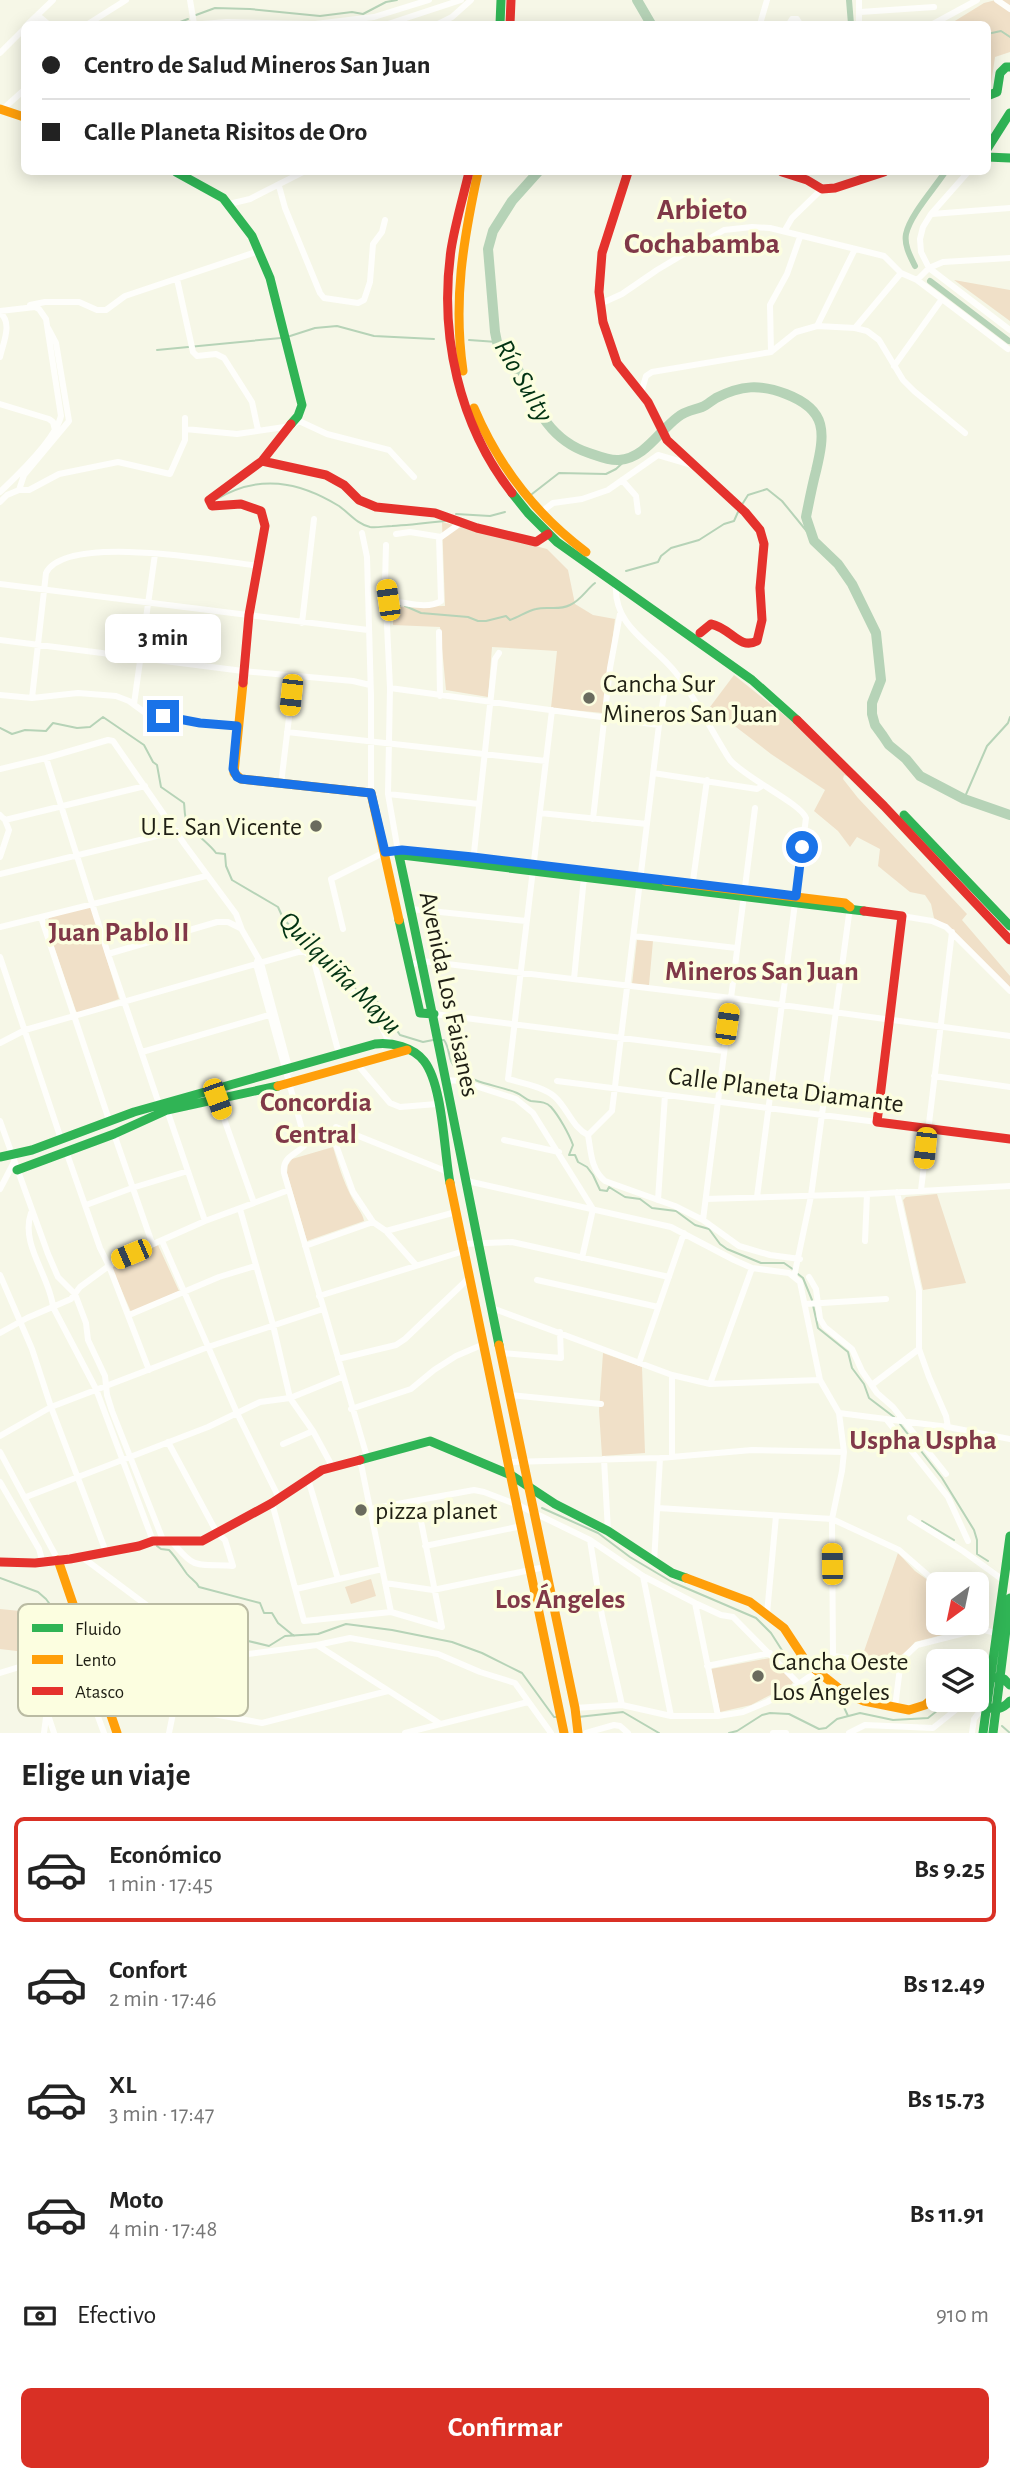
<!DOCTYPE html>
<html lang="es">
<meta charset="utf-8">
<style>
:root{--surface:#fff;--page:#f6f6f6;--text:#222;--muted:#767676;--line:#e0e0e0;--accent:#d93025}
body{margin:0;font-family:"Alegreya Sans",sans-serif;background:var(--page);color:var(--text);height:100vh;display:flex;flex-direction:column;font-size:26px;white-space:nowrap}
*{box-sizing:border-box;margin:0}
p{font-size:23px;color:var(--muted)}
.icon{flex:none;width:38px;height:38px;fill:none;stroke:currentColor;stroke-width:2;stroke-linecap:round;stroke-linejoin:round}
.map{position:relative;height:1733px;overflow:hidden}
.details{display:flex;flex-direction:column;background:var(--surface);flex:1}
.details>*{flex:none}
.hud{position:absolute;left:21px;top:21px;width:970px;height:154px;border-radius:10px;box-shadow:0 4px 18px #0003;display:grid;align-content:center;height:154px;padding:0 21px;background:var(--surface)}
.needle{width:46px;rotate:213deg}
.buttons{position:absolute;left:926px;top:1572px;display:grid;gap:14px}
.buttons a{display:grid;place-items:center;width:63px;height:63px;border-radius:10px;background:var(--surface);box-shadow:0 4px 18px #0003;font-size:35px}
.end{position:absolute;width:32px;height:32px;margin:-16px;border:9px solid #1a73e8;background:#fff;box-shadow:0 0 0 4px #fff}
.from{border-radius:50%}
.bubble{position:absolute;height:49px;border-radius:10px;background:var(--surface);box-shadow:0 4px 18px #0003;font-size:23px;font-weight:600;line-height:49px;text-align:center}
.car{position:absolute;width:21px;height:42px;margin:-21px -10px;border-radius:9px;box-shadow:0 0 5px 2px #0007;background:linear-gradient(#f5c518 24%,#345 0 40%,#f5c518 0 76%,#345 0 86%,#f5c518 0)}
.hud b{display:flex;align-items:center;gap:24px;height:66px;font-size:26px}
.hud b+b{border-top:2px solid var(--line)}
.hud i{width:18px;height:18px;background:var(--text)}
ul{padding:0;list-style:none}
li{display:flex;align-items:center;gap:21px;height:105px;margin:0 14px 10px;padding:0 7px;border:4px solid transparent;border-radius:10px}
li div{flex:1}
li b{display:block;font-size:26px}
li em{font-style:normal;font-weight:600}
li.current{border-color:var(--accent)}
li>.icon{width:63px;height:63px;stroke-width:1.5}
h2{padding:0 21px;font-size:32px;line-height:84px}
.pay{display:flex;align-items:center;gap:18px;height:77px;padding:0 21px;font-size:26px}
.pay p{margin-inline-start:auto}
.button{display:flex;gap:14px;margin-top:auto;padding:14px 21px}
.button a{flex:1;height:80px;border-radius:10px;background:var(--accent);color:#fff;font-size:28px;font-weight:600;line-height:80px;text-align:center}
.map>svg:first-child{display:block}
.green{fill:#f0e0c8}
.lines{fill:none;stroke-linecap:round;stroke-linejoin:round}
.stream{stroke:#b6d3b7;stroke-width:2}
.canal{stroke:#b6d3b7;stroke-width:6}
.river{stroke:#b6d3b7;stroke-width:10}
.street{stroke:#fefefb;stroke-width:6}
.fast{stroke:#30b455;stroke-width:9}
.slow{stroke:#ff9f0a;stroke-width:9}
.jam{stroke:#e5322d;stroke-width:9}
.route{stroke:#1a73e8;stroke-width:9}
.poi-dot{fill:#6a6b5e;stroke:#fcfee0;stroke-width:2.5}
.labels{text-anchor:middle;stroke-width:7;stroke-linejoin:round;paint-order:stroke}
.poi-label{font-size:26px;fill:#1f1f14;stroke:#fcfee0;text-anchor:start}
.street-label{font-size:26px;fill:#1f1f14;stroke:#fcfee0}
.water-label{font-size:28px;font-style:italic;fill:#023313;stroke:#fcfee0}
.neighbourhood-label{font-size:28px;font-weight:bold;fill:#803848;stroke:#fcfee0}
.quarter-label{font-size:30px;font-weight:bold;fill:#803848;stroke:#fcfee0}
.key{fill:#fcfee0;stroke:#babba3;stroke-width:2}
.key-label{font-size:19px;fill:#1f1f14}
</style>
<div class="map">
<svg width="1010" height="1733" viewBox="0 0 1010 1733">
<rect width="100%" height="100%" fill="#f6f7e7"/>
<path class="green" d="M996 0H1010V52L995 57 991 85 987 86V24H950L984 3Z
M954 280 1010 290V321Z
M442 522 547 549 568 570 575 604 593 615 615 619 603 713 551 708 557 651 492 647 488 697 446 690 440 627 393 625V607L445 606Z
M734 675 794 723 849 777 844 775 843 779 858 798 967 914 962 920 1010 976V988L952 929 934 918 931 904 925 895 910 892 878 866 880 849 857 837 850 847 838 831 814 811 825 790 771 754 710 707Z
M86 907 91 908 119 999 78 1013 76 1011 46 923 49 918Z
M637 940 653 941 649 985 632 984Z
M333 1147C338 1164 343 1180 351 1196 355 1205 363 1213 364 1221L307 1241 287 1173 288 1165 292 1159Z
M937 1194 966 1283 923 1290 903 1200 906 1197Z
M158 1245 179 1291 131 1312 112 1268 119 1262Z
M603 1353 642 1367 645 1453 602 1456 599 1411Z
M898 1553 915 1571 935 1585 931 1597 938 1605V1622H960L965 1629 915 1642 903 1656 862 1657Z
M371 1579 376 1596 351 1604 345 1587Z
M0 1609 30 1612 25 1652 0 1649Z
M770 1658 793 1682 792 1684 751 1705 720 1712 711 1669Z"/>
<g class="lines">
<path class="stream" d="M196 15 215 8 250 9 320 16 352 12 363 14 386 2 397 0
M175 24 188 19
M987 34 1001 31 1010 37
M287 337 315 328 337 326 374 336 434 339
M469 340 497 342
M157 350 281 338
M532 494 559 473 606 474 616 469 629 457
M217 499C259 474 298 481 339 506 349 513 357 524 370 527 377 528 385 526 392 526 410 525 427 523 445 521
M743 503 748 495 767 489 782 501 809 534
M456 514 490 516 505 512
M626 571 658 562 661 556 671 548 699 540 724 524 734 521 738 512
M405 606 421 613 468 617 478 621H486L506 616 510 620C519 617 527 611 536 609 548 606 558 611 570 605 581 600 586 590 595 583
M391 608 400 605
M0 728 12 734 25 730 46 731 53 723 77 728 90 727 103 717 144 745 153 762 157 765 161 787 184 803C185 810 184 816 187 821 191 832 208 842 216 853L225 854 226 866 232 880 278 907 283 918 290 926 337 963 357 991 376 1000 400 1035 423 1042 433 1040
M964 799 987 746 1008 723 1010 717
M439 1040H444C451 1050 447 1061 457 1069 473 1084 498 1085 517 1093 522 1095 526 1100 531 1101 538 1102 545 1101 551 1107 559 1116 569 1134 573 1145L569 1155H575L578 1162 587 1167 593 1175 600 1190 607 1191 609 1187 625 1197 640 1199 652 1208 676 1211 695 1225 709 1229 720 1244 727 1249 761 1263H784L794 1270
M798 1274 803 1278 812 1300
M813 1305 818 1328 848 1352 852 1368 864 1384 869 1398 894 1417
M900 1424 942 1478 974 1530 977 1540V1554L988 1561
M542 1508 598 1533 630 1557 672 1582 756 1618 771 1633 785 1655 802 1671
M922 1521 954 1540
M157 1546 161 1549 169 1550C176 1557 181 1566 187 1574 191 1579 196 1581 199 1587L260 1603 264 1613H272L278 1623 294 1636
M0 1578 38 1592 46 1599 60 1618H75
M80 1618C92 1620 103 1617 115 1620 124 1622 131 1629 141 1631L155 1626 229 1650 244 1640 269 1646 285 1636 318 1634 346 1624 392 1630 452 1642 482 1653 522 1673 554 1717H559
M813 1685 842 1703 848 1716
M578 1717 623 1712 659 1733
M1002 1726 1010 1733
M729 1733 737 1731 762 1715 770 1713 789 1714 819 1729 826 1728 837 1719 860 1713 893 1720 928 1718 952 1699"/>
<path class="canal" d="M849 0 851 24
M915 266C910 256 904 245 906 234 910 215 934 189 945 172
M930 281 1009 341"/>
<path class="river" d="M637 0 651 24
M538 172 512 201 493 231 488 249 495 332 497 342 504 353 512 357C532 396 543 438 589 453 598 456 609 461 619 460 645 458 659 431 678 417 685 411 694 410 702 407 707 405 711 401 716 398 741 385 760 384 786 394 828 410 825 433 816 471 812 486 809 502 806 517L814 541 838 564 852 584 876 633 881 680 872 703V714L875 725 883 736 889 745 906 759 920 776 964 799 1010 815"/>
<path class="street" d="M190 0 194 24
M859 0V24
M997 0 1010 9
M860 12 934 7
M33 19 41 18 48 24
M28 24 53 0
M88 24 126 0
M202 24 227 22 313 24
M315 24 374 17 429 0
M388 24 461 0
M438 24 452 17 471 0
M760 24 767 0
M789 24 792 19H797L800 24
M933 24 977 0
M0 53 24 29
M3 109 24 90
M968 172 931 214 923 227 920 239 921 252 929 268 1010 330
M279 186 285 208 320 293 324 298 358 303 364 300 370 282 373 244 382 232 385 220
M229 204 250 199 303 172
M932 214 1010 208
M785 230 792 218 822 189
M177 279 193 352 197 356 216 354 224 358 252 402 258 430
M917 280 929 268 943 262 1010 258
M600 304 622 294 657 270 724 230 752 227 770 228 884 256 901 273 917 280 1008 349
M30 305 45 302H79L97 310H106L125 296 259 251
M0 311 35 307 39 309 46 319 61 416C56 438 17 476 0 492
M0 313C13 323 3 343 0 357
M817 326 855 249
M855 328 901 273
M771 352 770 305 787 274 800 237
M894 366 942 299
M641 393 646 376 652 372 771 352 796 332 817 326 855 328 867 331 879 340 903 380 914 391 965 433
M0 404 49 419 53 422 55 430
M185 429 237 434 291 426 299 421 327 434 389 450 414 477
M622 480 636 496 638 512
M19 490H29L59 474 118 462 170 474 185 440V418
M0 502 7 495 19 490 24 475 69 421 56 343 48 328
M540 513 553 503 582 499 608 490 658 455 692 465
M362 533 367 557 371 696V793
M396 534 410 532 441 537 462 522
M386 545 385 583 390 688 388 794 398 851
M0 584 368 630
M616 584C613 628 653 643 676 673 697 700 712 732 730 760 747 779 800 803 806 818L757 1197
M388 600C402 602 428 610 441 601L439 537
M302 623 314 519
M439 632 440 696
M0 640 243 671 353 681 370 685
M390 688 659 725
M0 695 32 698 78 693 116 696 129 701 144 712 200 723 237 726
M32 698 46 573C66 533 219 561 259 566
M134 704 155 554
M552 710 508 1079C522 1083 544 1087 555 1097 568 1109 572 1127 588 1135 591 1152 591 1170 605 1181L675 1206 703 1220 739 1246 770 1255 800 1259
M287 732 546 761
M46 758 108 954 159 1104
M0 769 46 758 108 740 113 741 185 845 236 914 242 930 261 963 290 1071
M653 773 757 789 762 786
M281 784 294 676
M388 794 479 804
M540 813 647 824
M0 815 5 820 9 830 0 857
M593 819 610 668 620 614
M5 820 145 786
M473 862 495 659 499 653
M0 874 177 831
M692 888 707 780
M411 909 526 921
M902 916 932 921 946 927 1010 991
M41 917 109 1120
M0 927 206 876
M343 929 331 879 385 852
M634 936 736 948
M108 954 217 922H228L240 928
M0 957 61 1139
M313 958 339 1054
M258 959 256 964 305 1140 304 1146C295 1155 282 1157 284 1173L367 1457
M408 966 422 961 731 998 1010 1036
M574 979 584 877
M434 1014 724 1051
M0 1043 25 1030 298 952H305L312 957C342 980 375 1006 389 1043
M142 1052 269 1015
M357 1064 390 1103 400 1107 437 1104
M934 1076 1010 1087
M446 1080 460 1081 516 1099 533 1113 593 1209
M557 1081 877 1122
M217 1099 254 1203
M167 1110 205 1221
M0 1121 48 1254 58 1277 75 1294 86 1323 88 1340 105 1376 107 1395 112 1411 163 1540
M114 1134 152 1243
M588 1135 612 1111 659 725 665 689
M504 1140 559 1152
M66 1151 100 1248 109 1266 149 1370
M467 1181 671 1227 734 1260 752 1268 789 1273 800 1282 820 1380 839 1413 844 1452 842 1471 832 1519 833 1656 831 1667 823 1677
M0 1189 14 1162
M921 1190 952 932
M897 1192 919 1291V1349L929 1377 946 1416 948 1427
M706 1199 867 1194 1010 1186
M658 1200 665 1095
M86 1205 132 1188 188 1171
M240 1209 273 1325 290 1398 313 1431 332 1466
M31 1213C20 1245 50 1276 53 1307L96 1389 153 1541
M703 1220 755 808
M386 1231 456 1212
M162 1241 237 1413 279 1498
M865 1241 867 1194
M463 1244 512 1242 669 1277
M305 1246 373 1222
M582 1258 593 1209
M416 1265 386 1231 373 1222 353 1192 336 1145V1127L448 1172
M0 1275 32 1349 51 1407 106 1552
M794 1277 811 1196 850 907
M809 1277 816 1289 820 1319 825 1327 852 1349 862 1371 877 1393 893 1407 946 1474
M537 1280 658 1307
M319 1296 464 1251
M806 1304 886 1299
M492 1308 672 1375 710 1384 820 1380
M129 1315 219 1277 255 1266
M0 1333 27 1318 71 1299 80 1287 117 1260 205 1221 289 1190
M502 1353 561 1358 560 1332
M338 1359 396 1345 405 1339 470 1277
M639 1363 684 1233
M672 1375V1457
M710 1384 752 1268
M873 1384 919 1349
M510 1395 601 1404
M351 1409 411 1389 434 1370 456 1356 484 1344
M839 1413 948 1427 1010 1439
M886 1419 948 1497 968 1541
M0 1436 51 1407 208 1347 323 1309
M168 1442 217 1533 225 1540 233 1566C222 1564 200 1567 193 1562 185 1558 178 1548 172 1542
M283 1444 313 1431
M0 1452 58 1560
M360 1459 391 1612
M604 1459 608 1531
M509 1462 660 1458 752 1450 844 1452
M308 1479 338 1579
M0 1482 39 1549 43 1563
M26 1497 208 1427 260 1402 290 1398 342 1377
M417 1501 442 1627
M272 1503 304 1621 391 1612 442 1627
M658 1508 832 1519 899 1550 938 1584
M370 1509 474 1490 484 1492 518 1505 590 1540 643 1576 695 1603 721 1615 733 1617 798 1683
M910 1518 963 1551 1003 1580
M590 1540 602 1616 622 1705
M425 1546 522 1526
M82 1557 165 1619 208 1633
M654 1563 660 1458
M643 1576 671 1716
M385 1583 433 1590 545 1567
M296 1589 382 1569
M938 1593 935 1598 938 1600
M695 1603 718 1716
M767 1614 776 1516
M80 1630 225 1657 317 1645 350 1638 438 1654 480 1672 515 1683 551 1733
M134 1639 158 1703
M317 1645 439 1723
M833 1656 863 1660H901L917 1645 980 1629 996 1633
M707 1666 770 1653
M0 1673 62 1654 74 1658 79 1665 104 1733
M89 1691 262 1723 388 1691
M895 1707 901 1660
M575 1708 622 1705 671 1716H718L743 1712 767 1702 793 1688 816 1672
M214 1714 225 1657
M48 1715 54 1733
M44 1733 54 1656
M169 1733 186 1649
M405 1733 528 1702
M586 1733 614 1725 620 1726 628 1733
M773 1733H786
M849 1733 865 1725 933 1728 958 1708 975 1707 981 1701
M972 1733 974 1719 984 1706"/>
<path class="fast" d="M500 24 501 0
M987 96 997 92 1000 73 1006 67H1010
M987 149 1010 113
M987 157 1010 158
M176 172 223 198 252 236 270 278 302 405 298 416 291 424
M512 493 528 513 557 542 752 680 797 720
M904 815 1010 926
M398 851C434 1015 465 1180 499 1345
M398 851 402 855 864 911
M399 920 420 1013 434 1014
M0 1157 32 1150 134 1112 375 1044C392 1042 413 1047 424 1061 443 1085 444 1152 450 1183
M17 1170 114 1134 167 1110 278 1086
M360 1460 430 1441 511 1475 555 1504 608 1531 672 1573 686 1578
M1010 1685 1004 1679 991 1677C980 1683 977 1691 982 1703 992 1711 1001 1711 1010 1701
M983 1733 1010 1536
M993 1733 1010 1598"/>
<path class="slow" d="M0 109 24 117
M463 371C453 301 463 241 478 172
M474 408C499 467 535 514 586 552
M243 683 234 773 241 779 371 793 399 920
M665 881 845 903 850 907
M278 1086 407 1050
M450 1183 564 1733
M499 1345 575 1708 578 1733
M58 1560 117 1733
M686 1578 750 1602 784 1628 807 1663 846 1694 864 1701 909 1710 925 1705 938 1694"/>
<path class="jam" d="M510 24 511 0
M469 172C463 198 455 224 451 250 439 335 459 425 512 493
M628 172 602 253 599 292 603 322 617 363 648 402 667 440 745 512 760 530 764 544 760 588 762 620 757 641C739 650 731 628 711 624L700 633
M782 172 807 180 822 189 835 188 884 172
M262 461 326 475 344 485 359 500 376 507 435 513 477 528 536 542 548 534
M243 683 249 615 265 526 261 511 241 504 212 506 209 500 262 461 291 424
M797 720 884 806 1010 940
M864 911 902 916 877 1122 1010 1139
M0 1562 35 1563 70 1559 139 1546 153 1541H202L272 1503 322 1470 360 1460"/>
</g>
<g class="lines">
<path class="route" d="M163 716 200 723 237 726 233 769 237 777 241 779 371 793 385 852 402 850 473 857 796 896 802 847"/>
</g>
<g class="poi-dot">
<circle cx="589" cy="698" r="7"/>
<circle cx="316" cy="826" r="7"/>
<circle cx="361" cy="1510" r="7"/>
<circle cx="758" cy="1676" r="7"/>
</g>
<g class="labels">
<g class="poi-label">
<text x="603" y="692">Cancha Sur<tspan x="603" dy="30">Mineros San Juan</tspan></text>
<text x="302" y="835" text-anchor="end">U.E. San Vicente</text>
<text x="375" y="1519">pizza planet</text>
<text x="772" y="1670">Cancha Oeste<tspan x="772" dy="30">Los Ángeles</tspan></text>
</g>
<g class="street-label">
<text transform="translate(450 994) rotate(78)" y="9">Avenida Los Faisanes</text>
<text transform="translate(786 1089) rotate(7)" y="9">Calle Planeta Diamante</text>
</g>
<g class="water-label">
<text transform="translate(525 380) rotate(60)" y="10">Río Sulty</text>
<text transform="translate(341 972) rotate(45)" y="10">Quilquiña Mayu</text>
</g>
<g class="neighbourhood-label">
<text x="119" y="941">Juan Pablo II</text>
<text x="762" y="980">Mineros San Juan</text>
<text x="316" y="1111">Concordia<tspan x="316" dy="32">Central</tspan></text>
<text x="923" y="1449">Uspha Uspha</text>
<text x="560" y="1608">Los Ángeles</text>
</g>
<g class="quarter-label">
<text x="702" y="219">Arbieto<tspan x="702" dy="34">Cochabamba</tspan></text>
</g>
</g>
<rect x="18" y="1604" width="230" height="112" rx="10" class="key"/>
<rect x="32" y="1624" width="31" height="8" fill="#30b455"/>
<rect x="32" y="1655" width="31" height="9" fill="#ff9f0a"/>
<rect x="32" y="1687" width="31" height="8" fill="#e5322d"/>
<g class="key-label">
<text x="75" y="1635">Fluido</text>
<text x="75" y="1666">Lento</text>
<text x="75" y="1698">Atasco</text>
</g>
</svg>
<div class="buttons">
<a><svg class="needle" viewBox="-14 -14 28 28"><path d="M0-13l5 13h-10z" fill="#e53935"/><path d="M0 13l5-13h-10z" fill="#767676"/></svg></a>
<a><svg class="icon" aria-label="layers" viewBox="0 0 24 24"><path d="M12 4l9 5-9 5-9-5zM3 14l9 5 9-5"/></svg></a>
</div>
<i class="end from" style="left:802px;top:847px"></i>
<i class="end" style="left:163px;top:716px"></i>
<div class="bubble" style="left:105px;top:614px;width:116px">3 min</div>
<i class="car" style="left:388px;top:600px;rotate:352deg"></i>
<i class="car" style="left:291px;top:695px;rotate:186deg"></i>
<i class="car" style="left:727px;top:1024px;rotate:8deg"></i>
<i class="car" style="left:217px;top:1099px;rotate:160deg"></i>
<i class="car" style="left:925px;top:1148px;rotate:186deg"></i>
<i class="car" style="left:131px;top:1254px;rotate:247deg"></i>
<i class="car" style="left:832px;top:1564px;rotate:359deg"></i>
<div class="hud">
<b><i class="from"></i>Centro de Salud Mineros San Juan</b>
<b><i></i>Calle Planeta Risitos de Oro</b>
</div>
</div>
<section class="details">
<h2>Elige un viaje</h2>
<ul>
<li class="current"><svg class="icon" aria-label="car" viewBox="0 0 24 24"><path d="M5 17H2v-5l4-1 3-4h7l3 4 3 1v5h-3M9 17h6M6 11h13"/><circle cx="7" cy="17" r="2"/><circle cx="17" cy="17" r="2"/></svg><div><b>Económico</b><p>1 min · 17:45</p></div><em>Bs 9.25</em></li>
<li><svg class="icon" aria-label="car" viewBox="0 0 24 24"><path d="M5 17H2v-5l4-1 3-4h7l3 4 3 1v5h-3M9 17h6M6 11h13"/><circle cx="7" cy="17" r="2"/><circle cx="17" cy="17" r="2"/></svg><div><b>Confort</b><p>2 min · 17:46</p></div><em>Bs 12.49</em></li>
<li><svg class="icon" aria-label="car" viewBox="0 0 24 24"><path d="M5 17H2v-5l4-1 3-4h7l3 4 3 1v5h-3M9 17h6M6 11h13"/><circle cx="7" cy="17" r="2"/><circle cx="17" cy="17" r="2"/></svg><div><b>XL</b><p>3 min · 17:47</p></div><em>Bs 15.73</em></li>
<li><svg class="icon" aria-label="car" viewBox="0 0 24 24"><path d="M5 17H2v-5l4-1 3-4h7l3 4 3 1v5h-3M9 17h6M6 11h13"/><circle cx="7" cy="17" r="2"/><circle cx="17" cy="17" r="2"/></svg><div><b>Moto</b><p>4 min · 17:48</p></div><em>Bs 11.91</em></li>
</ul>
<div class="pay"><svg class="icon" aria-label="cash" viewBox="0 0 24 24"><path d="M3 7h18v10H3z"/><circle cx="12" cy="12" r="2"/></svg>Efectivo<p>910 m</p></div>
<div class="button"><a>Confirmar</a></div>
</section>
